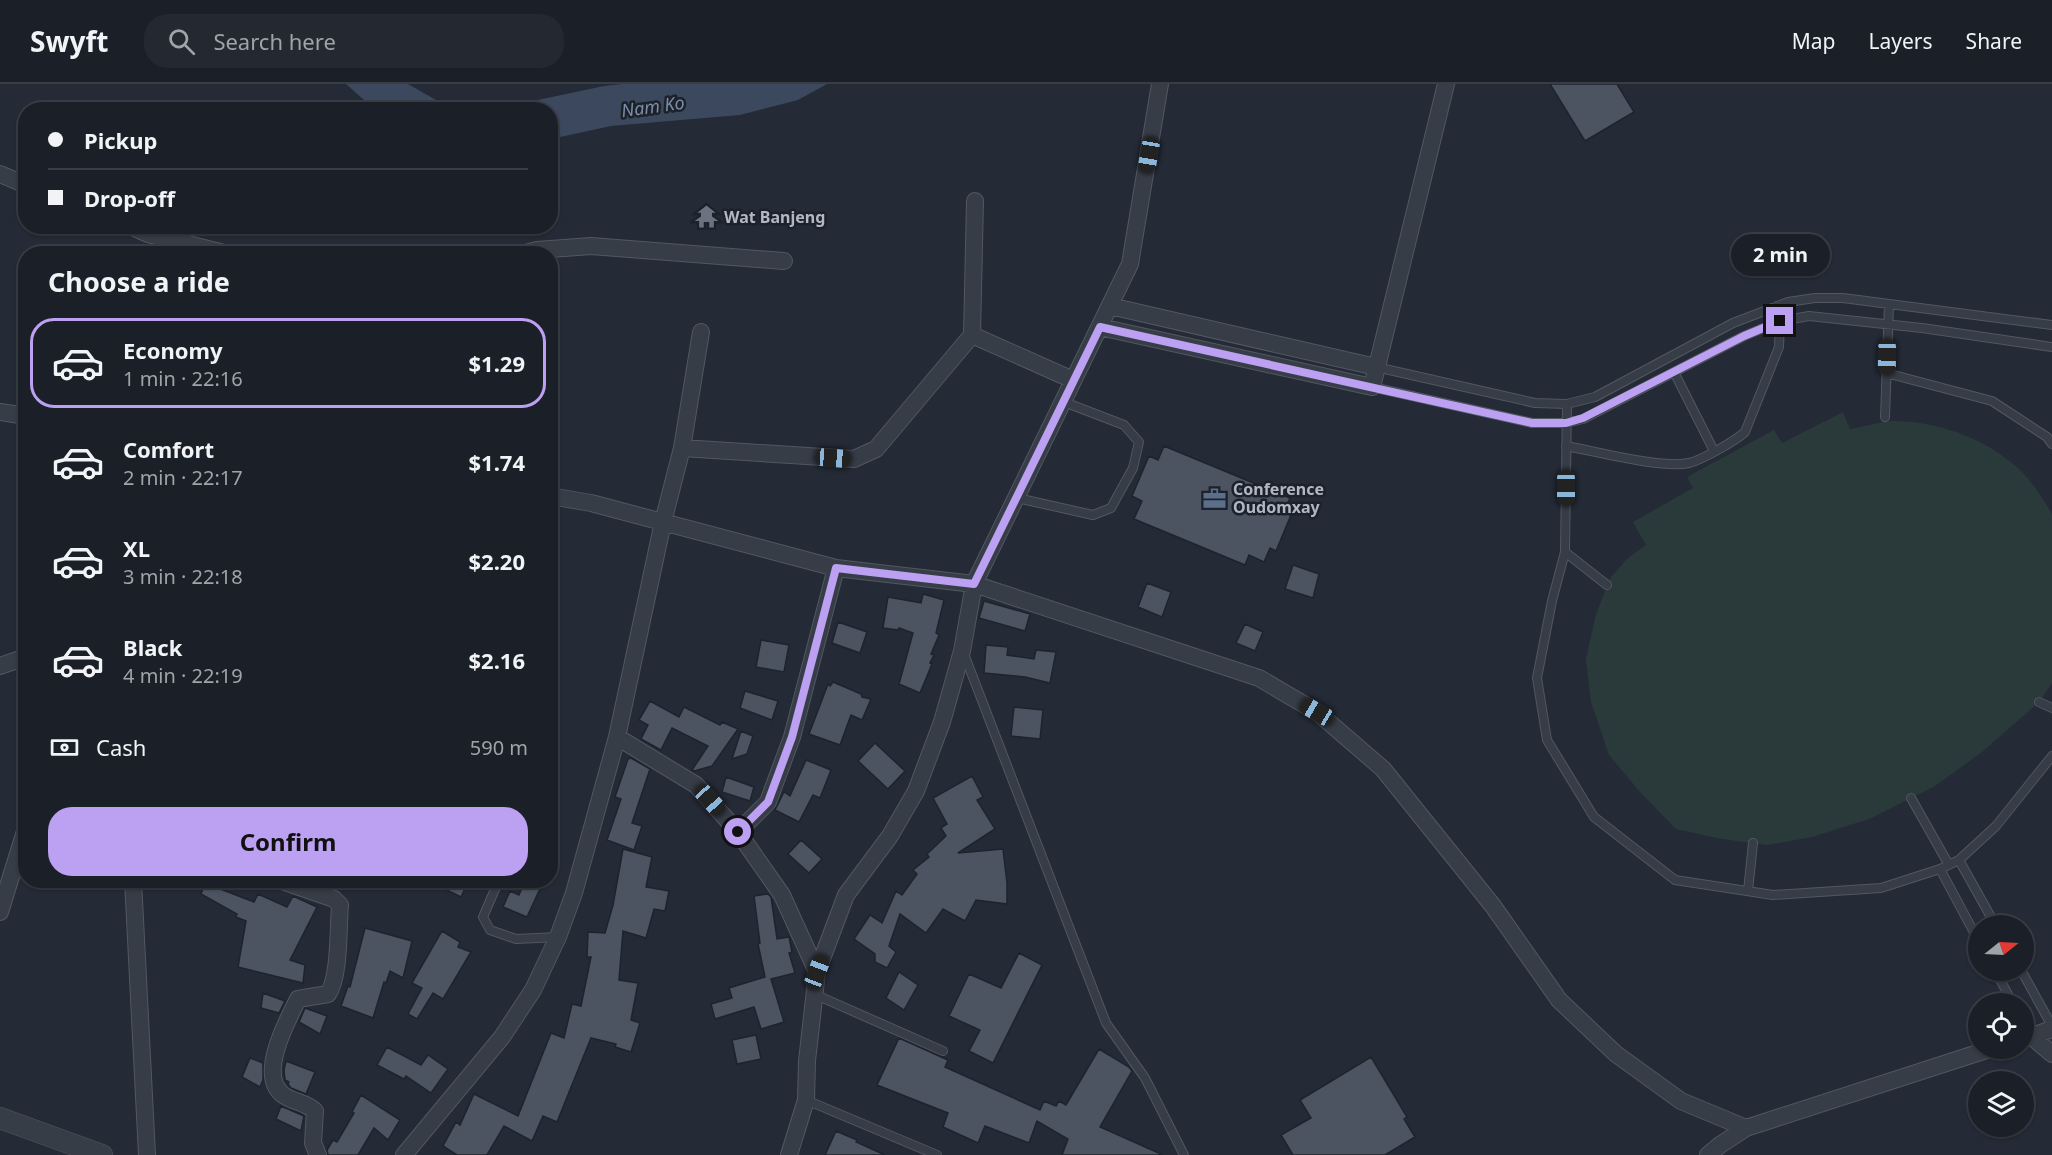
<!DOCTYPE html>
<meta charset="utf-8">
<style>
:root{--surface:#1b2028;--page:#242830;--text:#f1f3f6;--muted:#a0a3a8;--line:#393e45;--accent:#bca0f2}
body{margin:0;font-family:"Noto Sans",sans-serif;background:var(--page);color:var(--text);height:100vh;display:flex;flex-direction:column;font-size:22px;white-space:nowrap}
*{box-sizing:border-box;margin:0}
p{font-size:20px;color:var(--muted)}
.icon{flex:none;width:33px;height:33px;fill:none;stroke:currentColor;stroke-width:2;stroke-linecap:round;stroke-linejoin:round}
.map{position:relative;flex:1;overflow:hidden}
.details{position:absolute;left:18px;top:162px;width:540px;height:642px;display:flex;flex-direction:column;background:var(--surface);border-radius:24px;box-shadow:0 2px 4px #0004,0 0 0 2px var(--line)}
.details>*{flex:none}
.hud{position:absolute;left:18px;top:18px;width:540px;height:132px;border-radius:24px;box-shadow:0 2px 4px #0004,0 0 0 2px var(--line);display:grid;align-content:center;height:132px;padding:0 30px;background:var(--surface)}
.needle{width:39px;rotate:72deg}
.fabs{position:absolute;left:1968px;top:831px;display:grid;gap:12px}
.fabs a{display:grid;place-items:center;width:66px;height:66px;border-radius:50%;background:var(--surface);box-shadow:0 2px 4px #0004,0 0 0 2px var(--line);font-size:30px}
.end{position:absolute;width:27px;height:27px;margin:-14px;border:8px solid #bca0f2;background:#111;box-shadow:0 0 0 3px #111}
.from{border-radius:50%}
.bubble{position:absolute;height:42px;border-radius:21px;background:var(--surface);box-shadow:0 2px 4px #0004,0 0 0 2px var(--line);font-size:20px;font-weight:700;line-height:42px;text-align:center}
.car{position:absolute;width:18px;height:36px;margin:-18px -9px;border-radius:8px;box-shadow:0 0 4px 2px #0007;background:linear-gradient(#222 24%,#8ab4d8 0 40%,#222 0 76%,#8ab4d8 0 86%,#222 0)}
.hud b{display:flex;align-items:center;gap:21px;height:57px;font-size:22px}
.hud b+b{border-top:2px solid var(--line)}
.hud i{width:15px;height:15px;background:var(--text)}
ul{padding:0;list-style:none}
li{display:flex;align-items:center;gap:18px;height:90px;margin:0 12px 9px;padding:0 18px;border:3px solid transparent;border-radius:24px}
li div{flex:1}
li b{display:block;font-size:22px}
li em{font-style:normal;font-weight:700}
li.on{border-color:var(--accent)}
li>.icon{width:54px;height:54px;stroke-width:1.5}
h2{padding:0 30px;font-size:27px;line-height:72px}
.pay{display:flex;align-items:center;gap:15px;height:66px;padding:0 30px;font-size:22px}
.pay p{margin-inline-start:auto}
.action{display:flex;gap:12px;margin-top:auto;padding:12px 30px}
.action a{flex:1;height:69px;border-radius:24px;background:var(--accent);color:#111;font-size:24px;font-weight:700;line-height:69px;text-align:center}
header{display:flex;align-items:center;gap:36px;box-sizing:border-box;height:84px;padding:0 30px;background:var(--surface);border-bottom:2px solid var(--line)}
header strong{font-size:28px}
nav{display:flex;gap:33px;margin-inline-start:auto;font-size:21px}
.search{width:420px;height:54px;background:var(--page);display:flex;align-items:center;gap:15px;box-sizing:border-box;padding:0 21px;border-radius:24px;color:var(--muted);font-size:22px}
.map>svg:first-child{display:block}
.green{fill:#2a3a3b}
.water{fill:#3b485d}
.building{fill:#4c5461;stroke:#1e242d;stroke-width:1.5}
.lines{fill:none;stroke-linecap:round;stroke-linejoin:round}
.service-casing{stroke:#525761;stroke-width:10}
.minor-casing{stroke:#525761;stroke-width:18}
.tertiary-casing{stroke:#525761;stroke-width:22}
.service{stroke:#373d47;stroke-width:8}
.minor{stroke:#373d47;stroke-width:16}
.tertiary{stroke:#373d47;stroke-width:21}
.route{stroke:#bca0f2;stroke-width:8}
.labels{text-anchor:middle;stroke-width:5;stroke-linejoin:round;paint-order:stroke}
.poi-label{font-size:16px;font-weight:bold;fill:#b2b7c3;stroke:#1c222b;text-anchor:start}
.water-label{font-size:18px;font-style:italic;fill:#7d8da7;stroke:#1c222b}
</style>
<header>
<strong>Swyft</strong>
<div class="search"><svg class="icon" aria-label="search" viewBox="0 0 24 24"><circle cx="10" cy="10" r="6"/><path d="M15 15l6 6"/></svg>Search here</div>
<nav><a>Map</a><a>Layers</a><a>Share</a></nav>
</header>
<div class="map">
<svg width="2052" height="1071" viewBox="0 0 2052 1071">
<rect width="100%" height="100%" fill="#242a36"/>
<path class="green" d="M1843 328 1850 345C1864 343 1878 338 1891 337 1933 336 1981 353 2012 379 2029 392 2042 413 2052 430V599L2039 618 1982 668 1935 702 1869 735 1812 753 1768 761 1722 755 1676 745 1640 708 1609 671 1591 618 1586 575 1596 530 1611 493 1628 474 1646 461 1633 438 1693 404 1687 393 1774 346 1782 359Z"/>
<path class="water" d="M346 0H408L450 24H500L604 2 622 0H827L798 16 740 31 611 42 551 55 550 26 374 25Z"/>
<path class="building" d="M1550 0H1617L1634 28 1585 57Z
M1164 362 1290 414 1284 428 1291 431 1276 467 1270 464 1264 478 1249 471 1245 481 1134 435 1142 417 1132 412 1149 372 1158 376Z
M1293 481 1319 490 1313 514 1285 505Z
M1147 499 1171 508 1162 533 1138 523Z
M923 510 944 516 936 549 939 551 931 570 934 571 930 579 932 580 920 609 899 600 913 549 899 544 898 546 883 544 888 513 921 519Z
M984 517 1030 530 1025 547 979 534Z
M838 538 867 548 860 569 832 559Z
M1245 540 1263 548 1255 567 1236 559Z
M761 556 789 561 784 588 756 583Z
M986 561 1008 563 1007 571 1034 575 1036 566 1056 568 1050 599 1025 593 984 589Z
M833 598 861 610 862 613 871 615 862 636 851 631 840 661 809 650 828 600 830 602Z
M745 607 778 617 772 636 740 624Z
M650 617 679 633 684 623 720 641 722 638 738 645 712 682 694 687 692 686 708 662 672 644 661 666 641 655 648 641 639 636Z
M1014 623 1043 626 1040 655 1011 652Z
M741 647 753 652 747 670 732 675Z
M875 659 905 687 888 705 858 677Z
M631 674 650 685 632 739 642 742 634 766 607 756 621 715 615 713 628 675Z
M806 676 831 686 820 714 813 711 799 738 775 726 784 708 790 712Z
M972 692 983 713 977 716 995 745 958 769 1003 765 1007 799V820L976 816 965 837 943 825 926 849 900 830 889 862 896 868 887 884 875 878V870L854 855 870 831 882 839 896 807 902 811 917 790 913 786 929 773 927 770 946 752 941 744 947 740 933 714Z
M726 693 754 703 750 717 722 708Z
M801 756 822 775 809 789 788 770Z
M623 765 652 773 646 803 669 807 665 827 654 825 646 854 623 847 619 896 638 899 631 936 640 939 631 968 615 963 616 960 591 954 557 1038 543 1032 532 1057 504 1042 487 1071H457L443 1062 456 1038 460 1041 474 1010 518 1032 551 949 564 954 572 920 581 922 591 873H587L588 848 605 849 613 821Z
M426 796H469L461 813Z
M525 796H544L527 833 503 823 510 807 519 811Z
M205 799 254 818 258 810 287 823 293 812 317 823 290 876 305 881 303 899 238 883 246 837 236 833 237 830 201 810Z
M768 810 771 813 777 855 789 853 792 868 789 869 795 889 771 895 784 938 761 945 754 923 715 935 711 920 732 914 729 904 765 893 758 860 760 859 754 812Z
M365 844 412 857 403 894 390 887 386 899 384 898 373 934 341 922 348 902 350 903Z
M442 847 460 858 458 863 471 868 443 915 433 909 417 935 408 930 422 904 412 899Z
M1019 869 1042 881 993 979 969 967 980 946 949 932 969 890 1001 904Z
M899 888 918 901 904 926 886 914Z
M263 909 285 917 279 929 261 924Z
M305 924 327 932 320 950 299 938Z
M756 951 761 975 737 980 732 956Z
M899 954 948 976 945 983 1040 1026 1044 1017 1056 1022 1059 1017 1066 1021 1099 965 1129 983 1132 987 1100 1043 1163 1071H1062L1068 1055 1037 1037 1029 1059 985 1042 978 1059 943 1043 948 1029 877 1001Z
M387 963 421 981 428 971 448 985 431 1009 406 992 404 995 377 981Z
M1371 973 1407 1033 1404 1035 1415 1053 1385 1071H1293L1281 1051 1311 1034 1300 1016Z
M250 974 263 979V996L260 1003 242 993Z
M286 977 315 988 306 1010 291 1004 288 1000 289 998 285 996 284 986Z
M361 1011 400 1036 388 1056 374 1044 358 1071H328L327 1066 333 1056 337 1058 354 1029 352 1028Z
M281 1022 304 1032 301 1047 276 1035Z
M836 1047 857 1056 856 1058 885 1071H825Z"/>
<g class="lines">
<defs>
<path id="service" d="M1376 283 1535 319 1567 320 1595 313 1733 239 1788 218 1815 214H1843L2052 241
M1674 288 1714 367
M1886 289 1992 317 2047 353 2052 360
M1372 303 1532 339H1566L1583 335 1744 252 1780 237 1809 232 1922 244 2052 263
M1567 320 1565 468 1552 517 1537 594 1547 656 1594 733 1675 796 1773 811 1881 804 1940 785 1959 776 1996 742 2052 672
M1885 333 1889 220
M1566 362C1595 367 1662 385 1689 379 1702 376 1735 357 1745 348L1779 263 1780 237 1777 222
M1017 414 1093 431 1111 424 1133 384 1139 358 1124 341 1064 318
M1565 468 1607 501
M964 570 1106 939 1145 994 1184 1071
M2039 618 2052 624
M1911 714 1949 781
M1959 776 1996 842
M1940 785 1978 856
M499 796 483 833 490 846 516 855 558 853
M1748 807 1753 759
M1995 886 2013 920
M2021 886 2052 942
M814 910 943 967
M2024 939 2031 952
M806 1016 937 1071"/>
<path id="minor" d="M0 90 26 101
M130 142 148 150 228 170
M522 170 537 166 591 162 784 177
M1110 222 1376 283
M1100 243 1372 303 1446 0
M972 251 1073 296
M0 328 26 332
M682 364 854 375 876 365 972 251 975 117
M550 412 591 419 836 484 974 500 1130 180 1160 0
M0 582 26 573
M617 653 696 701 738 748 782 811 817 888
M738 748 768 718 792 653 836 484
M133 796 147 1071
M279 796 334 815 340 821C338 843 340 893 328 910L298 915C287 937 258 990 282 1010 291 1018 306 1018 315 1027L313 1059 318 1071
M0 828 26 744
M2031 952 2052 970
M2024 955 2052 945
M404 1071 502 953 533 906 558 853 574 809 617 653 663 438 682 364 701 248
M789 1071 806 1016 807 977 817 888 846 811 890 752 916 707 942 638 962 567 974 500 1259 594 1317 628 1383 685 1493 822 1559 916 1616 970 1681 1017 1746 1044
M1708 1071 1720 1061 1746 1044 1993 964"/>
<path id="tertiary" d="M0 1034 102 1071"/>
</defs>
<use href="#service" class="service-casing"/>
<use href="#minor" class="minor-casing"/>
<use href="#tertiary" class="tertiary-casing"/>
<use href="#service" class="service"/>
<use href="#minor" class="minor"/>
<use href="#tertiary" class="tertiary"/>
</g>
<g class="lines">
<path class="route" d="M738 748 768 718 792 653 836 484 974 500 1100 243 1532 339H1566L1583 334 1744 252 1780 237"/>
</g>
<defs>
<symbol id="temple-bare" viewBox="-9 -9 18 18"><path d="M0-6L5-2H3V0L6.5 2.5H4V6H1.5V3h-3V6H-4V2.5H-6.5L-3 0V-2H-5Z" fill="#6b7280" stroke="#1c222b" stroke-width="2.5" paint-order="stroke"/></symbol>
<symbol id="office-bare" viewBox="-9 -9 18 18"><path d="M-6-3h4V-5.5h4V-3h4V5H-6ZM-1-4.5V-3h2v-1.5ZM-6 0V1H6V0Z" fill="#5c6f8a" stroke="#1c222b" stroke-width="2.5" paint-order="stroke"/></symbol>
</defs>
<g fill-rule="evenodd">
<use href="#temple-bare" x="690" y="116" width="33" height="33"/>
<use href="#office-bare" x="1198" y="398" width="33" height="33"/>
</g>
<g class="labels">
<g class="poi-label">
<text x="724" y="139">Wat Banjeng</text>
<text x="1233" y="411">Conference<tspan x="1233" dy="18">Oudomxay</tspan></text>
</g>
<g class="water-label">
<text transform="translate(653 23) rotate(-8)" y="6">Nam Ko</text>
</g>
</g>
</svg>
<div class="fabs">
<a><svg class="needle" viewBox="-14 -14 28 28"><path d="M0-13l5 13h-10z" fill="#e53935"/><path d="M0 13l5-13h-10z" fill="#a0a3a8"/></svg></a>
<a><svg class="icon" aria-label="locate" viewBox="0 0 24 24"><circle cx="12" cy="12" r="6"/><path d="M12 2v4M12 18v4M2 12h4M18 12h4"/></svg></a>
<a><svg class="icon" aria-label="layers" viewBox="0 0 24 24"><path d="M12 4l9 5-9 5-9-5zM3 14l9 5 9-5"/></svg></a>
</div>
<i class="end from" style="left:738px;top:748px"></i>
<i class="end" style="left:1780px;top:237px"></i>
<div class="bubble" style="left:1731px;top:150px;width:99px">2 min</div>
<i class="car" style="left:1149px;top:71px;rotate:190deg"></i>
<i class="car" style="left:1887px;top:273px;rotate:181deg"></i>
<i class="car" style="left:833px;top:374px;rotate:94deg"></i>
<i class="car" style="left:1566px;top:404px;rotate:180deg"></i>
<i class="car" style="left:1317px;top:628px;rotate:300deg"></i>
<i class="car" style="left:710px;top:716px;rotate:138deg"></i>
<i class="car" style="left:817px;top:888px;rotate:21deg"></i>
<div class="hud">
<b><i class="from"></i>Pickup</b>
<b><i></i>Drop-off</b>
</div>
<section class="details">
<h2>Choose a ride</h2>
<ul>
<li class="on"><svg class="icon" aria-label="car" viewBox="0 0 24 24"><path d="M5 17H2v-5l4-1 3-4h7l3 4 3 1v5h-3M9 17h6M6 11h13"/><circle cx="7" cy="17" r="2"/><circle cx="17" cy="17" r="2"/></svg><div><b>Economy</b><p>1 min · 22:16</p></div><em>$1.29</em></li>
<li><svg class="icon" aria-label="car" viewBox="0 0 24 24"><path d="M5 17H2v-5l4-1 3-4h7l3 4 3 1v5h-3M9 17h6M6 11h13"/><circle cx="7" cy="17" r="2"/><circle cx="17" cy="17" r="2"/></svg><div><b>Comfort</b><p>2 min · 22:17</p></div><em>$1.74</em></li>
<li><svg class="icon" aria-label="car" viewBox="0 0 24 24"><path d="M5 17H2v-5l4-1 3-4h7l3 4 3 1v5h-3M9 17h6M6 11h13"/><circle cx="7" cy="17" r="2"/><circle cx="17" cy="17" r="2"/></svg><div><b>XL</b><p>3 min · 22:18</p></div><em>$2.20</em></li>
<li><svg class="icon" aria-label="car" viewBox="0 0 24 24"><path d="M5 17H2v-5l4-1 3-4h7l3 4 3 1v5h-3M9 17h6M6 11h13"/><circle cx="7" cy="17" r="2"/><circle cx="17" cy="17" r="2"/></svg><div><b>Black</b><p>4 min · 22:19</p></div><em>$2.16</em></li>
</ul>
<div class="pay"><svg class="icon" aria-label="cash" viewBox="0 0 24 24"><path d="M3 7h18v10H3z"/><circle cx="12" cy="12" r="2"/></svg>Cash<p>590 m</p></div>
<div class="action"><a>Confirm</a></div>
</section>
</div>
